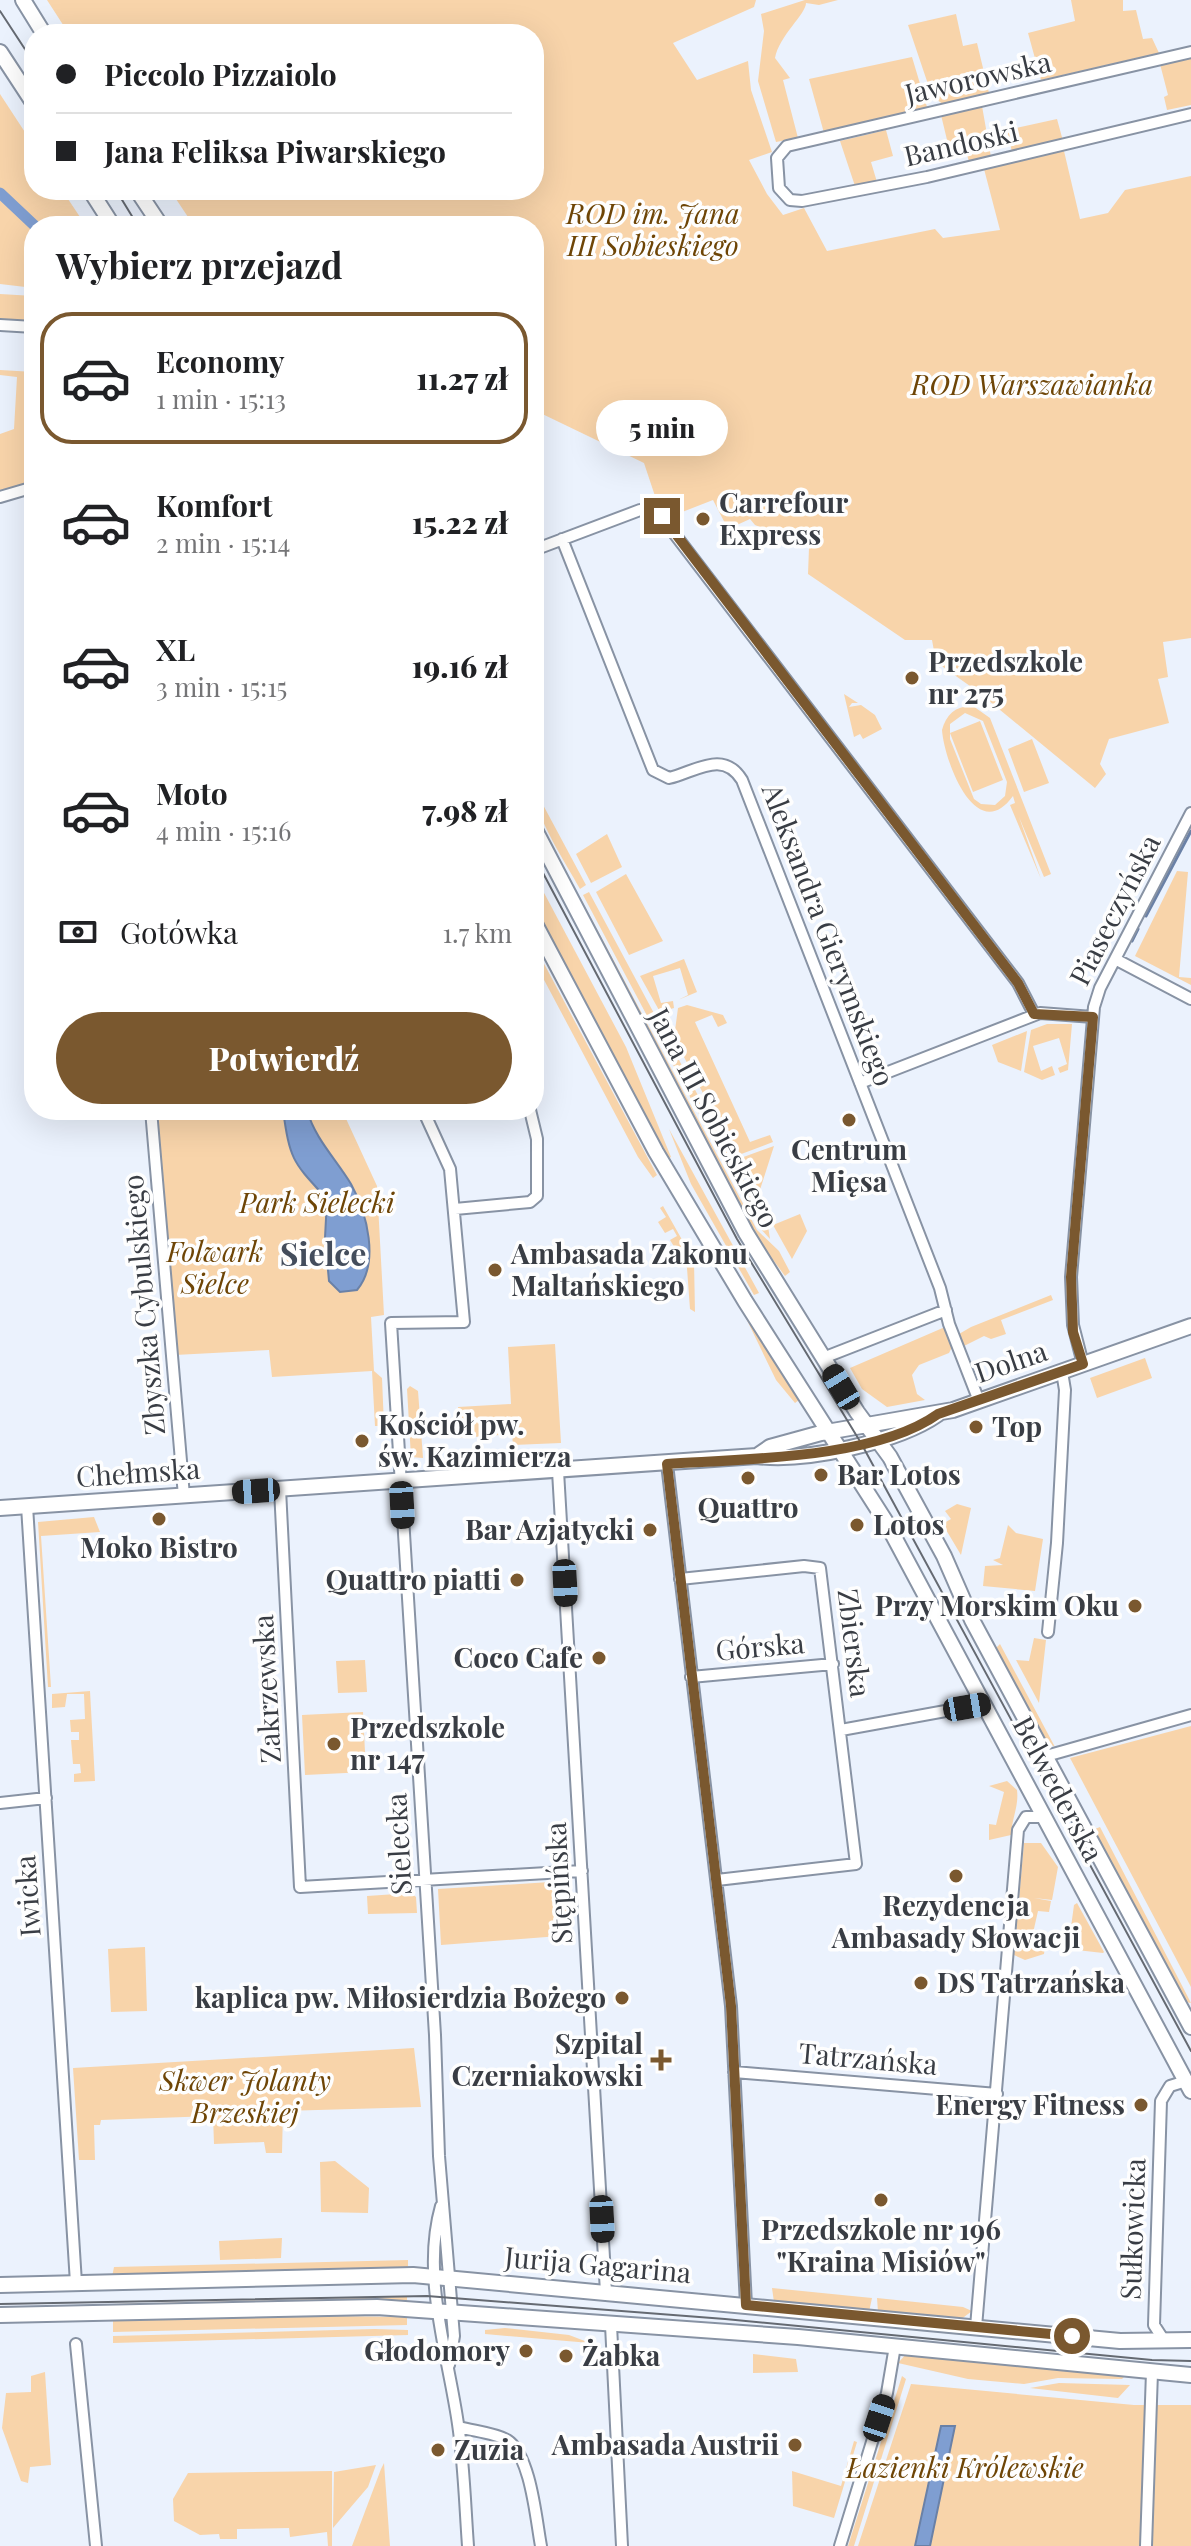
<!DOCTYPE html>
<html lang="pl">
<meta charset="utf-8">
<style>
:root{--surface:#fff;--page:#f6f6f6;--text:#202124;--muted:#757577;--line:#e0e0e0;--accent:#7a582f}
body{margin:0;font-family:"Playfair Display",serif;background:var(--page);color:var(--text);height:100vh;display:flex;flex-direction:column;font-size:30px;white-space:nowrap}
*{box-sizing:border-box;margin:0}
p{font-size:26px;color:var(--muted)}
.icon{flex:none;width:44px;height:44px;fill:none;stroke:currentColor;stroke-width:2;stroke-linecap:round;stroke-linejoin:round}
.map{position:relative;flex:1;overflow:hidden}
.side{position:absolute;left:24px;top:216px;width:520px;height:904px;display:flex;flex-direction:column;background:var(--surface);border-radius:32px;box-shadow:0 8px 32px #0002}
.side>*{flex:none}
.hud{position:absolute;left:24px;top:24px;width:520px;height:176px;border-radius:32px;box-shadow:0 8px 32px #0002;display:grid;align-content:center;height:176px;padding:0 32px;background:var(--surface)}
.end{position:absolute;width:36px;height:36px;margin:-18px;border:10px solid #7a582f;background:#fff;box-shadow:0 0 0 4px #fff}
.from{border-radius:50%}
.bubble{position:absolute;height:56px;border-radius:28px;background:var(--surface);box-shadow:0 8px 32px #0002;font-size:26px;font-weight:800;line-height:56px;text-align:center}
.car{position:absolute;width:24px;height:48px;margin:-24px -12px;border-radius:10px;box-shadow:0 0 6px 2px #0007;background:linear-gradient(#222 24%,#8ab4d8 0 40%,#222 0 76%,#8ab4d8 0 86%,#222 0)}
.hud b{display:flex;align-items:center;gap:28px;height:76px;font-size:30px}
.hud b+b{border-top:2px solid var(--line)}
.hud i{width:20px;height:20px;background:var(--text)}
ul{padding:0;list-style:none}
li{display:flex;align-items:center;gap:24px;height:132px;margin:0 16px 12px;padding:0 16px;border:4px solid transparent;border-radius:32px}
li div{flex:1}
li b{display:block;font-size:30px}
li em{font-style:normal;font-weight:800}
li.active{border-color:var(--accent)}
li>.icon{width:72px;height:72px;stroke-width:1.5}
h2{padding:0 32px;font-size:36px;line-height:96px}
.pay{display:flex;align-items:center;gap:20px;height:88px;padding:0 32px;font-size:30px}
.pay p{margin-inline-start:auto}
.button{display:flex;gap:16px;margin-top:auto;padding:16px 32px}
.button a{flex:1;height:92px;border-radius:48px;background:var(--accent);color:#fff;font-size:32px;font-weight:800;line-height:92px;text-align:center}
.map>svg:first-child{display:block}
.green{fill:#f8d4aa;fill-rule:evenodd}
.water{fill:#7f9ed1;stroke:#6a81a7;stroke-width:2}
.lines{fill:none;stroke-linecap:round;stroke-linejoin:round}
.stream{stroke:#6a81a7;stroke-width:3}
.canal{stroke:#7f9ed1;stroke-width:11}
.street-casing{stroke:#8893a4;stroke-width:14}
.secondary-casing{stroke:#8893a4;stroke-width:18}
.street{stroke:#fff;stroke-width:10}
.secondary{stroke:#fff;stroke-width:14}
.tram{stroke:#656a72;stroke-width:2}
.route{stroke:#7a582f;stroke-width:10}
.poi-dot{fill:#7a582f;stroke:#fefefe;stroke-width:3}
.labels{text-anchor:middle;stroke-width:7;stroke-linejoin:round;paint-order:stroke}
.street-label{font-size:28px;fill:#393d44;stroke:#fefefe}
.park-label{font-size:28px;font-style:italic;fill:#6e4506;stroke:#fefefe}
.poi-label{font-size:28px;font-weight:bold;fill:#393d44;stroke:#fefefe;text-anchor:start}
.quarter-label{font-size:32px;font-weight:bold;fill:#444d5c;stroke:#fefefe}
</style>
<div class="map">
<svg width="1191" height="2546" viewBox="0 0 1191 2546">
<rect width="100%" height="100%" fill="#ebf2fd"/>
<path class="green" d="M47 0H756L754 7 673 43 697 80 748 61 751 90 772 152 749 160 767 194 783 215 804 208 827 251 935 229 943 238 1000 230 984 169 1064 151 1080 219 1108 213 1125 190 1191 176V638L1163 642 1168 677 1158 679 1169 723 1109 739 1100 764 1106 774 1095 788 977 691 936 662 932 640H905L808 574 809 548 755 525 750 519 728 529 713 500 672 516 655 496 644 463 534 410V226H194L170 190H534V34H69Z
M805 0H838L819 5 806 3C806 14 779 36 775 58L790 78 783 80 798 138 776 142 758 81 764 31 761 14Z
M1071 0H1123V11L1136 10 1143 39 1152 38 1159 53 1041 80 1028 33 1075 21Z
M956 14 963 46 977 43 989 93 944 105 932 96 908 25Z
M912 57 927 107 824 133 809 79Z
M1191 57V105L1167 110 1164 97 1168 95 1160 64Z
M0 94 34 146V190H62L86 226H34V288L0 284Z
M982 106 991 157 969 162 963 140 948 144 941 115Z
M1057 119 1063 141 1012 152 1007 130Z
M886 130 893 156 871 162 877 182 855 186 840 141Z
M0 294 34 296V321L0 319Z
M0 370 34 372V482L0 490V434L14 429 17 377 0 375Z
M844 694 858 703H852L849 707 861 705 875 715 882 729 863 739 860 734 854 737Z
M973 706 990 718 1051 874 1044 877 1019 817 1041 879 1010 805 1015 803 1013 796C976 847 944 760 942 730 946 714 957 705 973 706ZM965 713 983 721 1007 782 1005 796 995 805 981 804 974 799 950 739V724Z
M980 721 1003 780 973 792 950 733Z
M1032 739 1049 783 1024 792 1008 749Z
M534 788 586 885 580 889C566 863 534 816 534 788Z
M607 834 622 867 591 883 576 854Z
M1177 871 1188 872 1179 977 1191 978V985L1135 956Z
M534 874 626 1047 671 1157 668 1159 534 909Z
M626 874 663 941 629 955 596 892Z
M589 892 768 1226 770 1239 759 1227 583 895Z
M580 897 757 1230 779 1251 790 1272 785 1276 753 1233 577 901Z
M534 945 657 1175 653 1178 638 1157 534 961Z
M684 959 697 992 678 1000 688 995 680 968 653 976 661 1003 673 1001 674 1008 660 1012 640 976Z
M687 1005 723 1015 727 1023 718 1027 712 1015 695 1022 750 1142 770 1135 773 1142 736 1156 674 1038 678 1008Z
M1047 1024H1072L1068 1070 1060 1073 1058 1068 1067 1064 1059 1038 1033 1046 1041 1071 1052 1066 1055 1075 1042 1080 1024 1072 1031 1030Z
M1027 1031 1021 1071 998 1062 992 1045Z
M231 1110H342L377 1186 384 1315 371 1317 374 1371 382 1378 384 1426H375L372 1371 272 1377 269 1350 175 1355 154 1117 231 1114Z
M669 1129 759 1293 754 1295 691 1184Z
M774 1146 758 1196H757L738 1159Z
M663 1206 694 1261 695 1312 690 1309 687 1268 682 1260 690 1255 686 1248 678 1253 670 1240 677 1236 673 1229 665 1233 658 1222 666 1217 660 1208Z
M800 1214 807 1231 792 1259 773 1225Z
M1051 1295 1053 1300 1001 1320 1006 1334 991 1339 984 1336 964 1346 959 1334 971 1327Z
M742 1310 799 1400 795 1403 776 1380Z
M945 1327 953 1345 949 1353 919 1365 912 1375 917 1394 925 1400 887 1407 862 1389 850 1368Z
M555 1344 561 1443 513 1445 512 1434 460 1438 458 1407 511 1404 508 1347Z
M1145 1358 1152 1378 1097 1398 1090 1378Z
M410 1386 418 1391 423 1458 411 1457 407 1389Z
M957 1504 971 1508 961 1555 939 1518 944 1523 951 1519 945 1511Z
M94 1517 100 1532 41 1536 51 1687H48L38 1522Z
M1008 1525 1016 1533 1043 1539 1035 1591 983 1586 985 1566 1003 1565 993 1560 1000 1558Z
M1034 1638 1046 1640 1039 1703 1016 1660 1029 1661Z
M1000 1644 1055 1747 1045 1741 995 1649Z
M365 1660 367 1692 338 1693 336 1661Z
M90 1691 95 1781 74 1782V1774L81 1773 80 1764H73L71 1740H79V1732H71L70 1720 85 1719 84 1694H67L65 1707 52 1708V1694Z
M363 1712 366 1772 305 1775 302 1715Z
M1191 1726V1987L1070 1758Z
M1007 1781 1017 1790C1019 1806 1012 1818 1011 1835L989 1840V1824L996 1825 1004 1792 989 1786Z
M1100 1827 1191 2003 1185 2002 1092 1830Z
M1024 1843H1041L1058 1867 1052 1900 1034 1898 1051 1901 1049 1912 1038 1911 1031 1942 1045 1946 1044 1954 1025 1960 1014 1955Z
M550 1882 569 1884 572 1935 441 1945 438 1889Z
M411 1893 416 1897 417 1913 368 1914 367 1896Z
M1077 1903 1104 1952 1103 1953 1068 1949 1074 1905Z
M145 1947 147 2011 111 2012 108 1949Z
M414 2048 421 2107 283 2111 282 2153H266L264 2142 214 2144 213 2116 101 2120 100 2125H94L95 2160H79L73 2068Z
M335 2161 369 2188 368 2213 321 2212 320 2162Z
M282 2238 281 2258 220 2260 219 2241Z
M408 2260V2269L112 2277 114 2267Z
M772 2288 872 2298 869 2312 774 2302Z
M407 2297V2301L112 2307V2304Z
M877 2298 963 2307 972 2311 960 2320 878 2312Z
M251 2315 407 2317V2325L113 2332V2318Z
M505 2328 569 2335 590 2343 485 2334V2330Z
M375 2329 408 2330V2335L113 2343V2336Z
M907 2353 1126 2375 1122 2379 1058 2378 1024 2384 968 2379 898 2363Z
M753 2354 796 2359 798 2372 753 2373Z
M45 2372 51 2465 30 2467 28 2483 21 2481 2 2428 6 2393 31 2392V2376Z
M902 2376 906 2379 854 2546H848Z
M1059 2383 1130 2385 1118 2398 1030 2388Z
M911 2384 1134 2405H1191V2546H858Z
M854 2441 857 2442 834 2518 793 2506 792 2471 841 2486Z
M384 2463 390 2546H352L381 2469Z
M376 2465 368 2487 333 2528 334 2472Z
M332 2471V2546H328L327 2532 290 2537 289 2528 237 2529V2539H220L219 2534 200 2535 174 2521 173 2499 188 2473Z"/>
<path class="water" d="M283 1110H307C315 1139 336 1159 351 1184 367 1213 380 1263 357 1290L340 1292 329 1281 325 1238 327 1199C293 1162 290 1161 283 1110Z
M941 2426H955L930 2546H915Z"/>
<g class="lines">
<path class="stream" d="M1146 916 1191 831
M1132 941 1138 929"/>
<path class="canal" d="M0 193 35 226
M161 1110H183"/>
<defs>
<path id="street" d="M1191 52 787 146 777 158 779 188 790 200 802 201 927 177 1191 114
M0 325 34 327
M0 497 34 487
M562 539 653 770 669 778C695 772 723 749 742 780L940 1288 949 1324 979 1401
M534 550 640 510 657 511 1018 983 1034 1014
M1115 959 1191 999
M860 1083 1040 1013 1093 1017
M151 1110 184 1496
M423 1110 450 1169 464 1322 391 1323 435 2035 439 2156 454 2336 449 2365
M455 1209 530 1202 537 1196V1139L530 1110
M823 1358 946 1310
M1083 1364 1073 1325 1071 1277 1094 1007 1100 988 1191 813
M667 1464 731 2006 746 2305
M558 1471 606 2292
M280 1489 300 1887 582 1871
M27 1506 76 2283
M680 1579 804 1566 820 1568 856 1864 717 1880
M1048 1632 1057 1543 1065 1390 1062 1372
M691 1677 833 1664
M841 1730 984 1704
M1046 1756 1191 1715
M0 1803 46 1798
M734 2072 997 2094
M441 2206C421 2276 448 2354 458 2424 464 2464 465 2505 468 2546
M611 2325 622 2546
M976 2327 1018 1830 1026 1817H1043
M1165 2342 1154 2325 1161 2101 1170 2086 1186 2081
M76 2344 96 2546
M459 2427C473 2431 495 2433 507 2440 531 2455 536 2520 541 2546
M840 2546 887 2393 895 2346
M1146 2546 1152 2372"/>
<path id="secondary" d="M23 0 44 34
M0 52 34 104
M90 190 113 226
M137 190 161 226
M534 828 746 1233 857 1412 890 1457 944 1556 972 1620 1191 2027
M534 922 656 1152 745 1301 886 1522 1191 2091
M757 1456 770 1447 821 1433 953 1410 1191 1326
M0 1508 757 1456C806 1462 898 1442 938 1414
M0 2285 413 2275 1120 2341 1191 2340
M0 2315 377 2307 798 2337 1191 2375"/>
</defs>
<use href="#street" class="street-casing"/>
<use href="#secondary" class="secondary-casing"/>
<use href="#street" class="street"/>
<use href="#secondary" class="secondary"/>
<path class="tram" d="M0 11 34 63
M116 190 138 226
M534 856 737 1239 861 1443 1191 2051
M0 2304 427 2296 725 2319 1152 2360 1191 2361"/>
</g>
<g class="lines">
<path class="route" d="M662 516 1018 983 1034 1014 1093 1017 1071 1277 1073 1332 1083 1364 938 1414C875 1459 744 1459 667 1464L731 2006 746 2305 1072 2336"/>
</g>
<g class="poi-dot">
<circle cx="703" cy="519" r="8"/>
<circle cx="912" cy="678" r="8"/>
<circle cx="849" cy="1120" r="8"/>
<circle cx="495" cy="1270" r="8"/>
<circle cx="976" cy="1427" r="8"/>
<circle cx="362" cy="1441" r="8"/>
<circle cx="821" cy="1475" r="8"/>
<circle cx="748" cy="1478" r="8"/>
<circle cx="159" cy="1519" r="8"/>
<circle cx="857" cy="1525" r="8"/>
<circle cx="650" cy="1530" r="8"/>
<circle cx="517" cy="1580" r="8"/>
<circle cx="1135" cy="1606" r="8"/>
<circle cx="599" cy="1658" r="8"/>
<circle cx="334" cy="1744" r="8"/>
<circle cx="956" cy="1876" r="8"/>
<circle cx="921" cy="1983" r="8"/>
<circle cx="622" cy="1998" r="8"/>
<path d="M657 2048h8v8h8v8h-8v8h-8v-8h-8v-8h8z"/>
<circle cx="1141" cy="2105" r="8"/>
<circle cx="881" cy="2200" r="8"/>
<circle cx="526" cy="2351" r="8"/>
<circle cx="566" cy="2356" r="8"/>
<circle cx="795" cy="2445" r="8"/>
<circle cx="438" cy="2450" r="8"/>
</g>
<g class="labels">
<g class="street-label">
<text transform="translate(978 78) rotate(-13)" y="10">Jaworowska</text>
<text transform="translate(961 144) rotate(-13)" y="10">Bandoski</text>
<text transform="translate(1115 910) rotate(-63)" y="10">Piaseczyńska</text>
<text transform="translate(828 935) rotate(69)" y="10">Aleksandra Gierymskiego</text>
<text transform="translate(714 1118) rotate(62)" y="10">Jana III Sobieskiego</text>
<text transform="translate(144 1305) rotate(-95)" y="10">Zbyszka Cybulskiego</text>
<text transform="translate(1011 1362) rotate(-19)" y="10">Dolna</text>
<text transform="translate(138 1473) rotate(-4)" y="10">Chełmska</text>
<text transform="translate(854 1643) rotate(83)" y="10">Zbierska</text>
<text transform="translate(760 1647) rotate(-5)" y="10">Górska</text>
<text transform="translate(267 1689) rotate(-93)" y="10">Zakrzewska</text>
<text transform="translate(1058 1789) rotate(62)" y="10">Belwederska</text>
<text transform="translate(399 1844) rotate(-93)" y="10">Sielecka</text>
<text transform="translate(559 1883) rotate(-93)" y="10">Stępińska</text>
<text transform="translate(28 1896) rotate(-94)" y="10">Iwicka</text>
<text transform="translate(868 2059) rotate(5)" y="10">Tatrzańska</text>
<text transform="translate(1133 2229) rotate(-88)" y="10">Sułkowicka</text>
<text transform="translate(598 2265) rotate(5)" y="10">Jurija Gagarina</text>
</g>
<g class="park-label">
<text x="653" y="224">ROD im. Jana<tspan x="653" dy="32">III Sobieskiego</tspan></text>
<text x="1032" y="395">ROD Warszawianka</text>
<text x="317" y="1213">Park Sielecki</text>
<text x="215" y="1262">Folwark<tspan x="215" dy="32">Sielce</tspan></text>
<text x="245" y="2091">Skwer Jolanty<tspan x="245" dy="32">Brzeskiej</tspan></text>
<text x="965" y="2478">Łazienki Królewskie</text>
</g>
<g class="poi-label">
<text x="719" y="513">Carrefour<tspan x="719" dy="32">Express</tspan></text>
<text x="928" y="672">Przedszkole<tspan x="928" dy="32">nr 275</tspan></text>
<text x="849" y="1160" text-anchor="middle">Centrum<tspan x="849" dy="32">Mięsa</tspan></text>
<text x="511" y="1264">Ambasada Zakonu<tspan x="511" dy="32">Maltańskiego</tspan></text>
<text x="378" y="1435">Kościół pw.<tspan x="378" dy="32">św. Kazimierza</tspan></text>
<text x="992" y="1437">Top</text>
<text x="837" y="1485">Bar Lotos</text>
<text x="748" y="1518" text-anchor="middle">Quattro</text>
<text x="873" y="1535">Lotos</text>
<text x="634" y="1540" text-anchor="end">Bar Azjatycki</text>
<text x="159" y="1558" text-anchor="middle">Moko Bistro</text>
<text x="501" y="1590" text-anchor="end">Quattro piatti</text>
<text x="1119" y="1616" text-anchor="end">Przy Morskim Oku</text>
<text x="583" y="1668" text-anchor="end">Coco Cafe</text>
<text x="350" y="1738">Przedszkole<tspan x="350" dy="32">nr 147</tspan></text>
<text x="956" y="1916" text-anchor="middle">Rezydencja<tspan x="956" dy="32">Ambasady Słowacji</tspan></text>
<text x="937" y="1993">DS Tatrzańska</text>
<text x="606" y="2008" text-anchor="end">kaplica pw. Miłosierdzia Bożego</text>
<text x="643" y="2054" text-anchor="end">Szpital<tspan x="643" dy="32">Czerniakowski</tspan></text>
<text x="1125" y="2115" text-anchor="end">Energy Fitness</text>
<text x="881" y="2240" text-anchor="middle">Przedszkole nr 196<tspan x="881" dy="32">"Kraina Misiów"</tspan></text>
<text x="510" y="2361" text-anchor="end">Głodomory</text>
<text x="582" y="2366">Żabka</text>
<text x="779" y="2455" text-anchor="end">Ambasada Austrii</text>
<text x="454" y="2460">Zuzia</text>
</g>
<g class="quarter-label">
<text x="323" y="1266">Sielce</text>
</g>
</g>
</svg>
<i class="end from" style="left:1072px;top:2336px"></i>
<i class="end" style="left:662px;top:516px"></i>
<div class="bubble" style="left:596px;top:400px;width:132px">5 min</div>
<i class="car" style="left:841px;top:1387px;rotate:329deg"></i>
<i class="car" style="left:256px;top:1491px;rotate:266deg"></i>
<i class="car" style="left:402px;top:1505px;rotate:177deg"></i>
<i class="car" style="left:565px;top:1583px;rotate:177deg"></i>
<i class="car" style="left:967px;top:1707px;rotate:80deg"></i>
<i class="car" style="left:602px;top:2219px;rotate:177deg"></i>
<i class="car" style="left:879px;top:2418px;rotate:18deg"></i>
<div class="hud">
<b><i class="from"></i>Piccolo Pizzaiolo</b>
<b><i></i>Jana Feliksa Piwarskiego</b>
</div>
<section class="side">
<h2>Wybierz przejazd</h2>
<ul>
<li class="active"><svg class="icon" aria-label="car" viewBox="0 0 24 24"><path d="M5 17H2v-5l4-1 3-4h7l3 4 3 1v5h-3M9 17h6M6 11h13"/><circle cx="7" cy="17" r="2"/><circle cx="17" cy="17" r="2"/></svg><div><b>Economy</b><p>1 min · 15:13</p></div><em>11.27 zł</em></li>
<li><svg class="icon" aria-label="car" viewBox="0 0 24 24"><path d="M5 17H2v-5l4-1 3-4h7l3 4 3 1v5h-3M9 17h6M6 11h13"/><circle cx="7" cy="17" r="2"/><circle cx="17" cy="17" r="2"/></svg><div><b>Komfort</b><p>2 min · 15:14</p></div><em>15.22 zł</em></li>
<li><svg class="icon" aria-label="car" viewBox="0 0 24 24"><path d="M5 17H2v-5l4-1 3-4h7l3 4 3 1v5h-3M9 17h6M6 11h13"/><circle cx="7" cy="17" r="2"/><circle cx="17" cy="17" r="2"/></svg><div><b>XL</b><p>3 min · 15:15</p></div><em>19.16 zł</em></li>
<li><svg class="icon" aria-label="car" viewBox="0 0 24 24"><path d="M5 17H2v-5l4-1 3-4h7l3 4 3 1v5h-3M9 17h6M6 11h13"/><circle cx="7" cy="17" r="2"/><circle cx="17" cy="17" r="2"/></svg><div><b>Moto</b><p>4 min · 15:16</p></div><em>7.98 zł</em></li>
</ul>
<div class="pay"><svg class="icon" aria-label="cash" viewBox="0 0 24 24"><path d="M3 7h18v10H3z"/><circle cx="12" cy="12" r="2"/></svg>Gotówka<p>1.7 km</p></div>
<div class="button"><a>Potwierdź</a></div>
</section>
</div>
